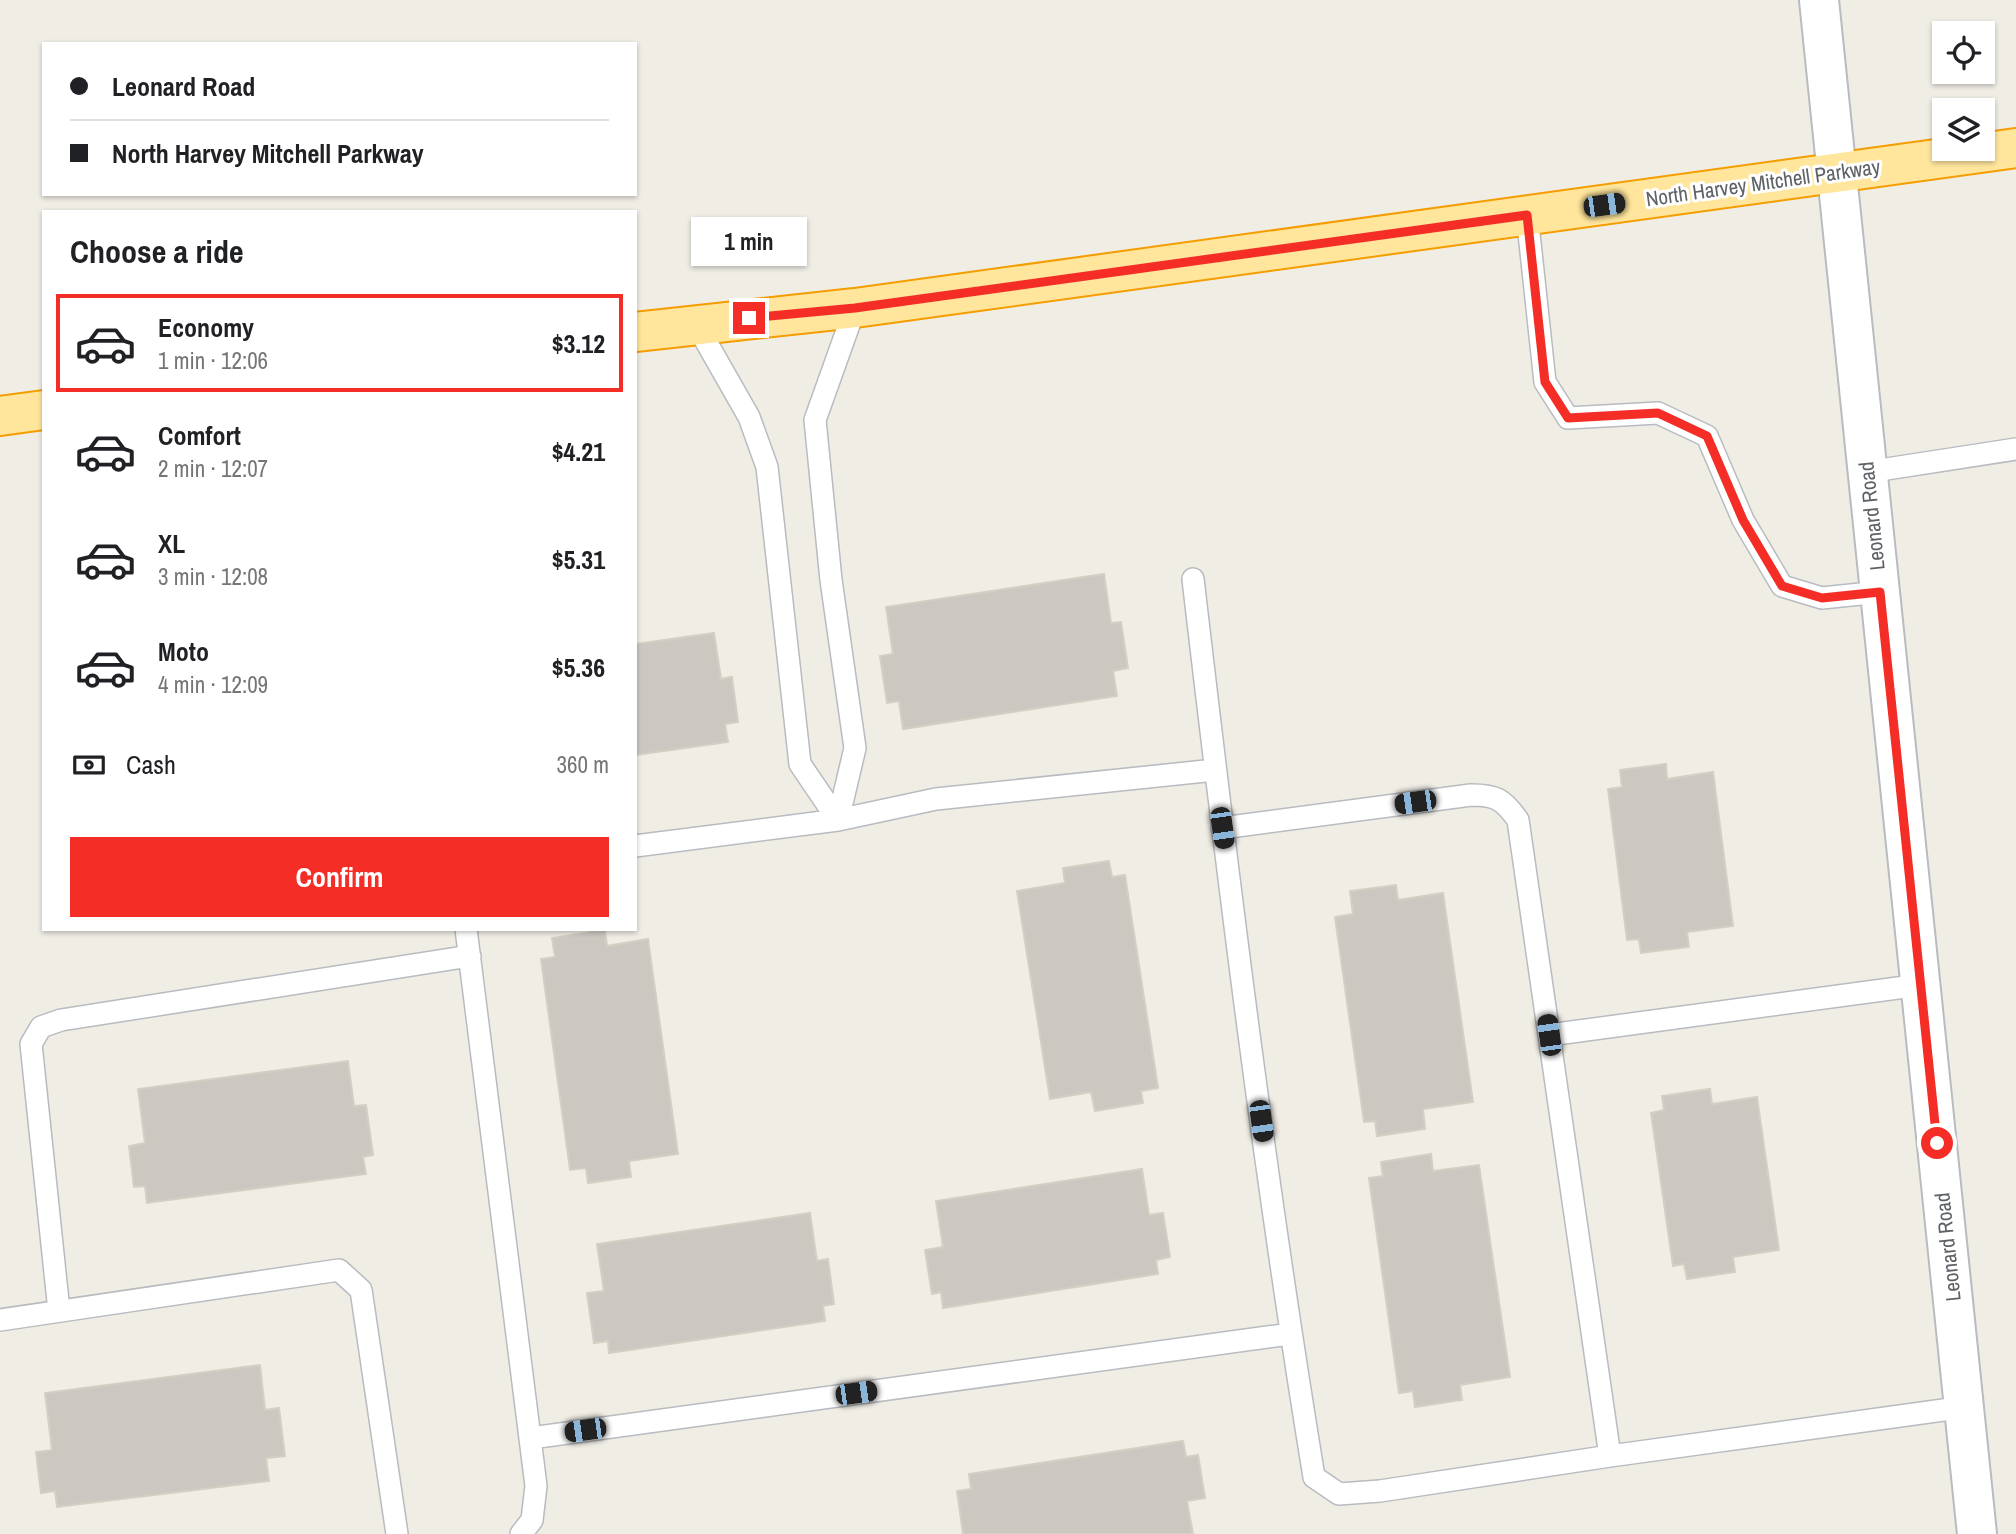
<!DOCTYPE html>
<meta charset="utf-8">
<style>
:root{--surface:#fff;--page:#f6f6f6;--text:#202124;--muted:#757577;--line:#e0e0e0;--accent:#f42e27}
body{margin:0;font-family:"Archivo Narrow",sans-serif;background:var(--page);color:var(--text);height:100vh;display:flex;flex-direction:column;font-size:26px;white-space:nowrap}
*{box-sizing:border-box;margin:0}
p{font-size:23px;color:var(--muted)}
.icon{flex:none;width:38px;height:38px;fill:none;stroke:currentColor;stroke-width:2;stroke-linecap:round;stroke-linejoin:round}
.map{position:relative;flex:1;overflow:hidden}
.drawer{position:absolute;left:42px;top:210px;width:595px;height:721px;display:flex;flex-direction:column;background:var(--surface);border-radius:0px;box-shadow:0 2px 5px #0004}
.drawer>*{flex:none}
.top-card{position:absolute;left:42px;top:42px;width:595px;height:154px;border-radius:0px;box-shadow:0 2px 5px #0004;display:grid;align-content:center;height:154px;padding:0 28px;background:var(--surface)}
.fabs{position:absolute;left:1932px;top:21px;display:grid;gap:14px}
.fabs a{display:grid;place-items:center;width:63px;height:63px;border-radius:0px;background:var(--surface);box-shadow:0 2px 5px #0004;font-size:35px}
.end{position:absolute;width:32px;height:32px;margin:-16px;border:9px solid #f42e27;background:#fff;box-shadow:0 0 0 4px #fff}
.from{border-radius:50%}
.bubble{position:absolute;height:49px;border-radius:0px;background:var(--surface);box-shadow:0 2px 5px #0004;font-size:23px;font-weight:700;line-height:49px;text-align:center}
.car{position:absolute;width:21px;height:42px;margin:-21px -10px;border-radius:9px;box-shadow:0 0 5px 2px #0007;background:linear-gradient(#222 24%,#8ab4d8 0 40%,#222 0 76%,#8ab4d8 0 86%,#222 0)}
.top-card b{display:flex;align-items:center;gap:24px;height:66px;font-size:26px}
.top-card b+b{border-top:2px solid var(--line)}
.top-card i{width:18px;height:18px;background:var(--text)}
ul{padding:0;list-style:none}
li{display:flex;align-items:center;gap:21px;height:98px;margin:0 14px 10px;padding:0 14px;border:4px solid transparent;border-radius:0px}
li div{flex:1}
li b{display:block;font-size:26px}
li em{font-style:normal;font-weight:700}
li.active{border-color:var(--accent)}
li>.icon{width:63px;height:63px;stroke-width:1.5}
h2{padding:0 28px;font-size:32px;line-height:84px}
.pay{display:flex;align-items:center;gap:18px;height:77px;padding:0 28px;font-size:26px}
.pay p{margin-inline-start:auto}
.cta{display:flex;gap:14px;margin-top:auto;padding:14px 28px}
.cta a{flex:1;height:80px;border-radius:0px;background:var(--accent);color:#fff;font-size:28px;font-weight:700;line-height:80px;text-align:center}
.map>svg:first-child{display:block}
.building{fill:#cbc8c2;stroke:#d5cfc3;stroke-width:2}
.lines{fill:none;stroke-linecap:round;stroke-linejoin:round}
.service-casing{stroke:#b8bbc0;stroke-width:24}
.tertiary-casing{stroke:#b8bbc0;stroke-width:42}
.trunk-casing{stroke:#f59d00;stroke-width:42}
.service{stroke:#fff;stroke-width:21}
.tertiary{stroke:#fff;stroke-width:38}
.trunk{stroke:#ffe69c;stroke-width:38}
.route{stroke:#f42e27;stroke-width:9}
.labels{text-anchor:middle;stroke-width:6;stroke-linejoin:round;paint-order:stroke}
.street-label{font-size:21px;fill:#5d6267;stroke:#fff}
</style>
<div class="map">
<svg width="2016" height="1534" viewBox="0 0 2016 1534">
<rect width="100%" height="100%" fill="#f0ede5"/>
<path class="building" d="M1104 574 1111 623 1121 622 1128 668 1113 671 1117 696 903 729 899 701 887 703 880 656 893 654 886 607Z
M714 633 721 679 732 677 738 722 725 724 728 742 635 755V644Z
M1666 764 1667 779 1713 772 1733 926 1687 932 1689 947 1641 953 1639 939 1627 940 1608 789 1622 787 1620 770Z
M1109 861 1112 877 1125 875 1158 1088 1141 1091 1143 1103 1095 1111 1091 1092 1050 1099 1017 891 1065 883 1063 868Z
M1396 885 1398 900 1443 893 1473 1102 1423 1109 1425 1129 1377 1136 1375 1121 1364 1122 1335 917 1353 914 1350 891Z
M605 930 607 946 648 939 678 1154 629 1161 631 1177 588 1183 586 1168 570 1170 541 959 555 957 552 938Z
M348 1061 354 1106 366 1105 373 1155 363 1157 366 1174 147 1203 145 1186 134 1187 129 1146 145 1143 138 1089Z
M1710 1089 1712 1104 1757 1097 1779 1250 1733 1257 1735 1272 1687 1279 1684 1264 1673 1266 1651 1113 1664 1110 1662 1096Z
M1431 1154 1433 1171 1479 1165 1510 1377 1460 1385 1462 1400 1415 1407 1413 1391 1399 1393 1369 1178 1383 1176 1381 1162Z
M1142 1169 1149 1215 1163 1213 1170 1257 1156 1260 1158 1274 943 1308 941 1292 932 1294 925 1250 943 1247 936 1201Z
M810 1213 817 1261 828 1259 834 1304 823 1306 825 1321 609 1353 608 1341 594 1343 587 1293 604 1291 597 1244Z
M260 1365 265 1410 279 1408 285 1456 266 1458 269 1481 57 1507 55 1491 41 1493 36 1452 52 1450 45 1393Z
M1183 1441 1186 1457 1198 1455 1205 1498 1187 1501 1193 1534H963L957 1491 971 1489 969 1474Z"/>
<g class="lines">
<defs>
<path id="service" d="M1527 215 1545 382 1568 418 1658 413 1707 436 1743 520 1782 586 1822 598 1880 592
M696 324 749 417 767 467 800 764 838 820
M1867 472 2016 449
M1193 579C1228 879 1265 1179 1314 1477L1339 1494 1380 1491 1610 1456 1965 1407
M838 820 855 748 831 580 815 420 855 308
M1222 828 1471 795C1496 795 1503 799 1518 820L1549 1035
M635 846 838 820 936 799 1215 770
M466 929 536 1486 532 1520 521 1534
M59 1311 31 1044 41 1027 61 1020 470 956
M0 1320 339 1270 361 1290 397 1534
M531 1438 1290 1334
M1610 1456 1549 1035 1920 985"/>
<path id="tertiary" d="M1819 0 1977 1534"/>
<path id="trunk" d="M635 332 855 308 2016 148
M0 416 44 410"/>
</defs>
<use href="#service" class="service-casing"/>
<use href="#tertiary" class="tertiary-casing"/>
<use href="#trunk" class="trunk-casing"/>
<use href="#service" class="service"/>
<use href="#tertiary" class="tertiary"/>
<use href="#trunk" class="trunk"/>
</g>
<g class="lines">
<path class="route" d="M749 318 855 308 1527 215 1545 382 1568 418 1658 413 1707 436 1743 520 1782 586 1822 598 1880 592 1937 1143"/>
</g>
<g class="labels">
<g class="street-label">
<text transform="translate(1763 183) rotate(-8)" y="7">North Harvey Mitchell Parkway</text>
<text transform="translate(1872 516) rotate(-96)" y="7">Leonard Road</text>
<text transform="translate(1948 1247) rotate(-96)" y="7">Leonard Road</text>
</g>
</g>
</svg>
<div class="fabs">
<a><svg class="icon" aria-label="locate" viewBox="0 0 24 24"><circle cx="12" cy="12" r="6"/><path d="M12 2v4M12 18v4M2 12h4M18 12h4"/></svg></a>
<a><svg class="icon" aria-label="layers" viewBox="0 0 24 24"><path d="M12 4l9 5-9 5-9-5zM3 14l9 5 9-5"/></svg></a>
</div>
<i class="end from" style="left:1937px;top:1143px"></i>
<i class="end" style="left:749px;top:318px"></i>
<div class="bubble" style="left:691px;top:217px;width:116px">1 min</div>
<i class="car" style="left:1604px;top:205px;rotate:82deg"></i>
<i class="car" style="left:1415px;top:802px;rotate:262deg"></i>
<i class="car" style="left:1222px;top:828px;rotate:172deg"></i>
<i class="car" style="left:1549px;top:1035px;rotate:352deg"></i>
<i class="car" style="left:1261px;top:1121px;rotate:172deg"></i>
<i class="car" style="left:856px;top:1393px;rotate:82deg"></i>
<i class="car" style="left:585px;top:1430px;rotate:262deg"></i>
<div class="top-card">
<b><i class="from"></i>Leonard Road</b>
<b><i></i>North Harvey Mitchell Parkway</b>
</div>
<section class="drawer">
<h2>Choose a ride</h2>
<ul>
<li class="active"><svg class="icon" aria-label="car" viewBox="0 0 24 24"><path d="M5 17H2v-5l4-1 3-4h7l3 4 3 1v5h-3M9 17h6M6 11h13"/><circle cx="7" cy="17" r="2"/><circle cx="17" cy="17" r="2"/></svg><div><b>Economy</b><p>1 min · 12:06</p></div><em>$3.12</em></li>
<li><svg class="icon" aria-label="car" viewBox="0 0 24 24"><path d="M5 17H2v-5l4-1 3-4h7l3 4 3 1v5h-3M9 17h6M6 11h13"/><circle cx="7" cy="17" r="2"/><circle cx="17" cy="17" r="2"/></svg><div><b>Comfort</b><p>2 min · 12:07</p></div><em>$4.21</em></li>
<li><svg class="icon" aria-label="car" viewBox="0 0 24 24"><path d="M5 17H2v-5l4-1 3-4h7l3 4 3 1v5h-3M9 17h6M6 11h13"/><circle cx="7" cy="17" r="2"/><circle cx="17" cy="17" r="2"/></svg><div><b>XL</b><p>3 min · 12:08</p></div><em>$5.31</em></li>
<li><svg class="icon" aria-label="car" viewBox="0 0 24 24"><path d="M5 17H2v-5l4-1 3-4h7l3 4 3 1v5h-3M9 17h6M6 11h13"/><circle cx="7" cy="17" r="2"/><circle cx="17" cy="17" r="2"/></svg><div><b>Moto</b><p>4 min · 12:09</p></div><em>$5.36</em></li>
</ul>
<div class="pay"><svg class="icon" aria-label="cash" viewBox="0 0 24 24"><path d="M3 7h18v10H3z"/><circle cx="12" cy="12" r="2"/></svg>Cash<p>360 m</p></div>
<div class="cta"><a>Confirm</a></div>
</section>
</div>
